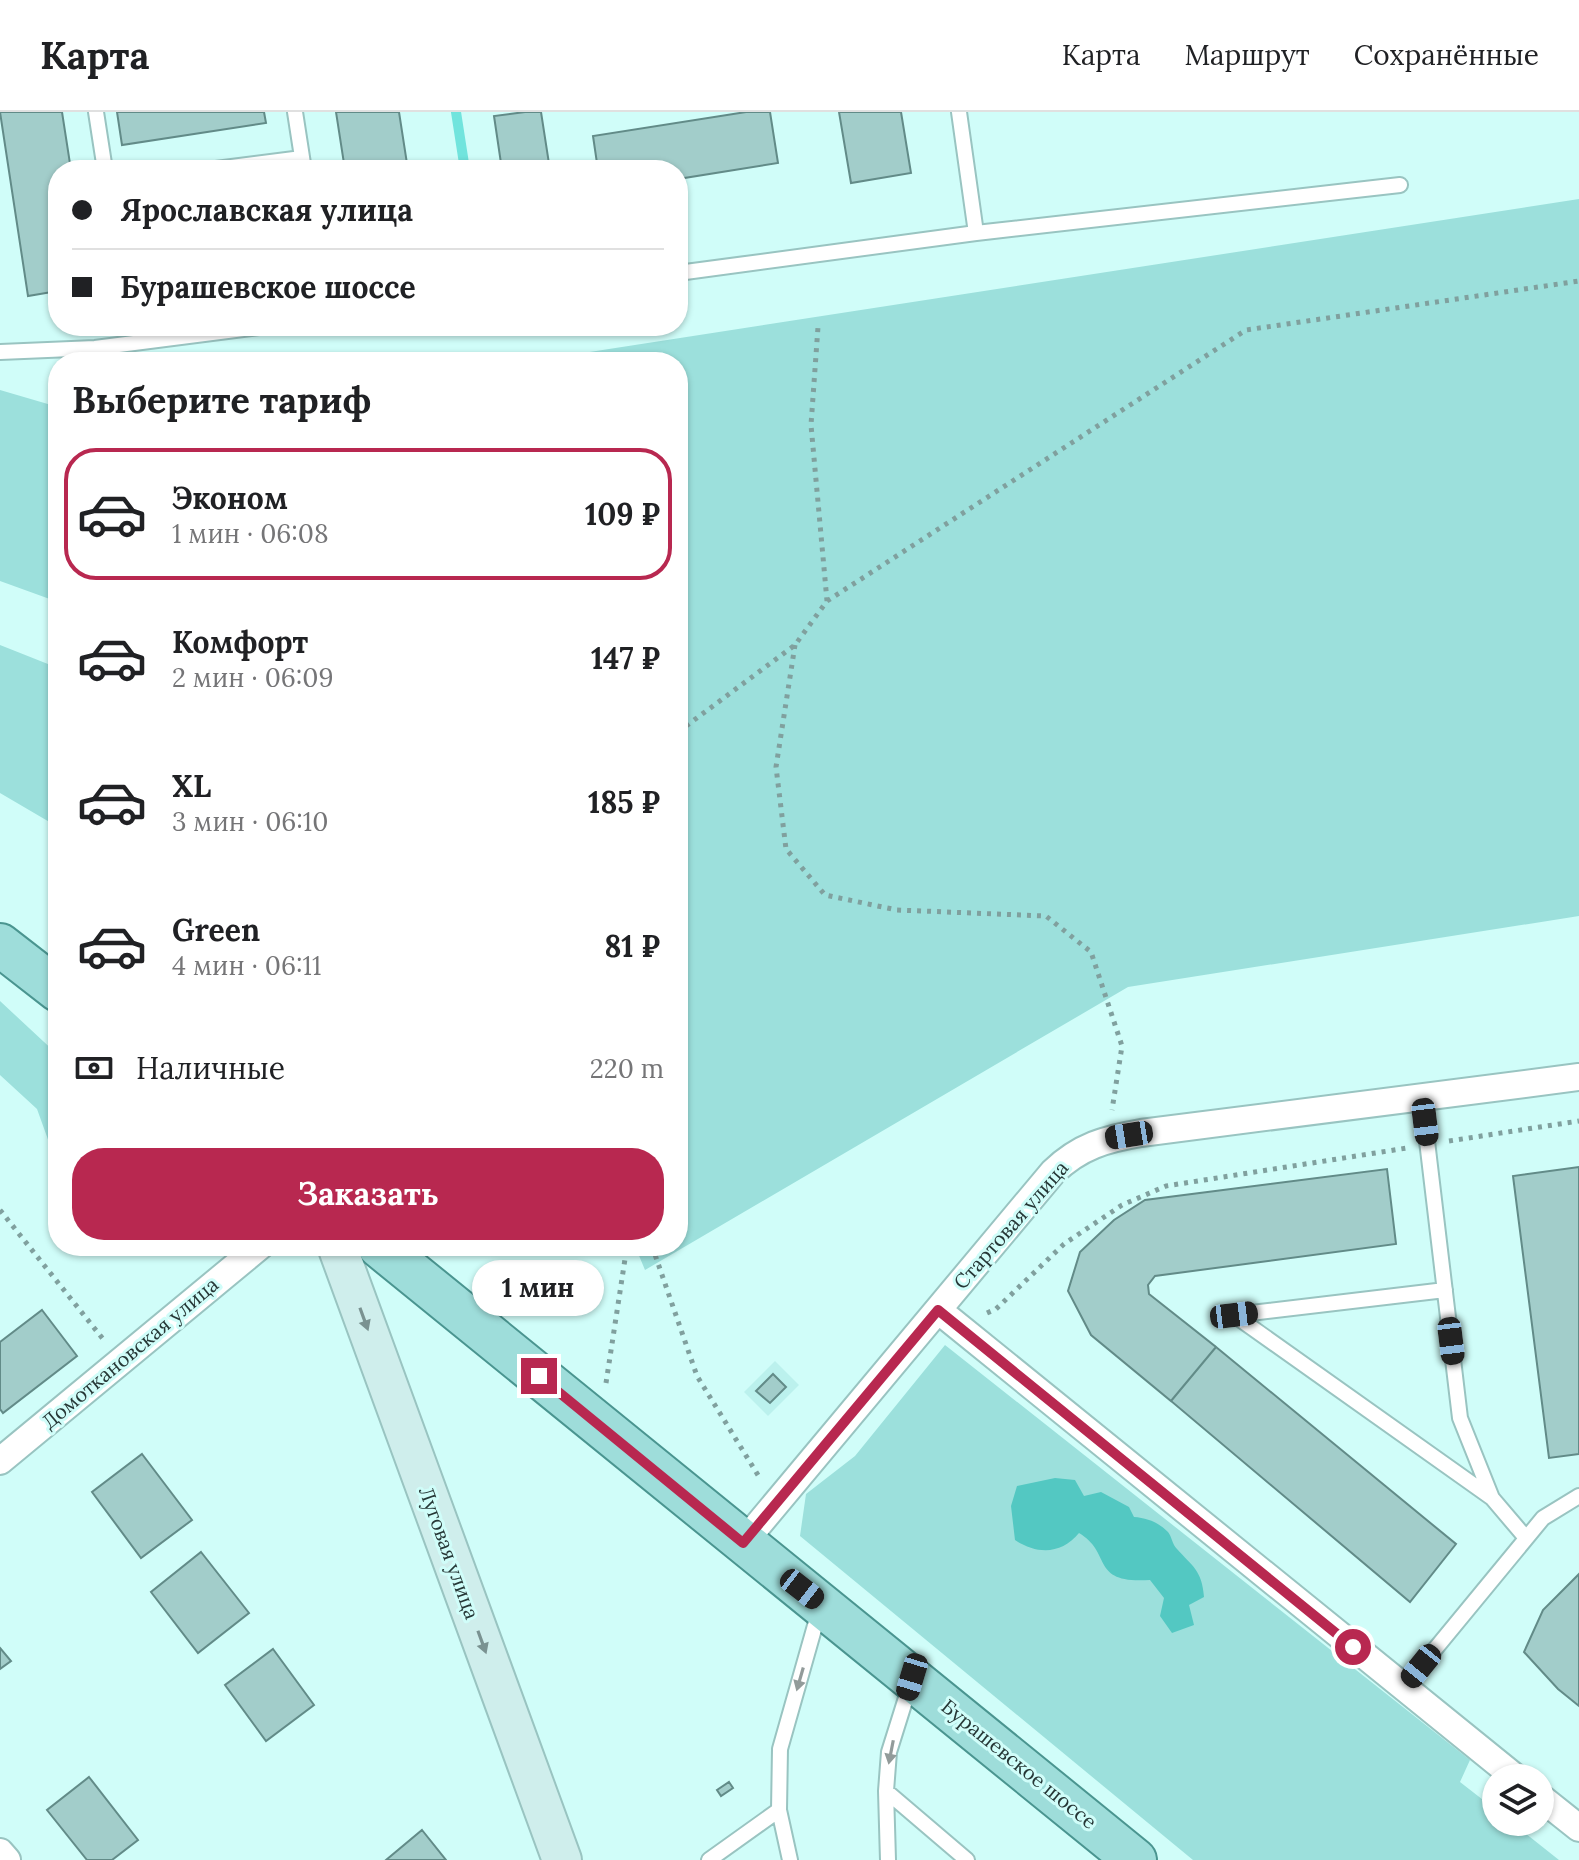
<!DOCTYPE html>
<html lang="ru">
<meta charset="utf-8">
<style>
:root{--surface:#fff;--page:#f6f6f6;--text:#202124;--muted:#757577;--line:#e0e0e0;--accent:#b82850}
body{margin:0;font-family:Lora,serif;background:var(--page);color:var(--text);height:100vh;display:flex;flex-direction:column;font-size:30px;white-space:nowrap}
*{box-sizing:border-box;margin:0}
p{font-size:26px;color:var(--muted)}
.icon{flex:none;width:44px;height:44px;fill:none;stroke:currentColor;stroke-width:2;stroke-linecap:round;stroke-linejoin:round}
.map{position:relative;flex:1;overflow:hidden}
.details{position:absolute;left:48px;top:240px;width:640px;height:904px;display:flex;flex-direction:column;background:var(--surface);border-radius:32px;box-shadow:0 2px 6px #0004}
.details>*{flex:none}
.banner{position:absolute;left:48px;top:48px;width:640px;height:176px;border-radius:32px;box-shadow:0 2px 6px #0004;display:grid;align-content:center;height:176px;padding:0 24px;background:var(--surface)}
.fabs{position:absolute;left:1482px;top:1652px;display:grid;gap:16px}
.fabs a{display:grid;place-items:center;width:72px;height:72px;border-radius:50%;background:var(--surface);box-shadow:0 2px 6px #0004;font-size:40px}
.end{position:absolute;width:36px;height:36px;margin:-18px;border:10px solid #b82850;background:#fff;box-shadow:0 0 0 4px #fff}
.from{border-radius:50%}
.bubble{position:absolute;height:56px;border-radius:28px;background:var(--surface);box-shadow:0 2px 6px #0004;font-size:26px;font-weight:800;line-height:56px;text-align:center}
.car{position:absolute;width:24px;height:48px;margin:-24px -12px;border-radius:10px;box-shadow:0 0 6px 2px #0007;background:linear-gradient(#222 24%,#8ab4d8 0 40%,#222 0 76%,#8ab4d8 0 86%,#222 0)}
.banner b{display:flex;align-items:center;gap:28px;height:76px;font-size:30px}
.banner b+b{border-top:2px solid var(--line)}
.banner i{width:20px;height:20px;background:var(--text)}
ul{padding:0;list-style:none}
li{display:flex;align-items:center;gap:24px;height:132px;margin:0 16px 12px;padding:0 8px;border:4px solid transparent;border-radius:32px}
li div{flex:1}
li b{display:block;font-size:30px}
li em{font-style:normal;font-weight:800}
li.active{border-color:var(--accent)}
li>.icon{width:72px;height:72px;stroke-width:1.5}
h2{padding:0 24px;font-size:36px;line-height:96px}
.pay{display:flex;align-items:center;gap:20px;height:88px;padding:0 24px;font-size:30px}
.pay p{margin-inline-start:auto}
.cta{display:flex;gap:16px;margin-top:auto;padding:16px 24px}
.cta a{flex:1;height:92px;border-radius:32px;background:var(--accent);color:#fff;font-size:32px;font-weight:800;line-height:92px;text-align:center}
header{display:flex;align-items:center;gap:48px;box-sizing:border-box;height:112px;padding:0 40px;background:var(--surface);border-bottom:2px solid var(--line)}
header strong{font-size:38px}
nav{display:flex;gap:44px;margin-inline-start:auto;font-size:28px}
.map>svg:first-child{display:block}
.built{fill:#bbf1ed}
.green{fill:#9ce0dc}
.forest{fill:#53c8c2}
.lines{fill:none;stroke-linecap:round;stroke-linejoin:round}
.stream{stroke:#71e4dd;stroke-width:10}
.building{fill:#a2cdca;stroke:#628b88;stroke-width:2}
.lane-casing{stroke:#99c4c1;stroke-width:18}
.street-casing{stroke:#99c4c1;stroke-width:30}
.secondary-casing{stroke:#99c4c1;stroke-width:42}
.primary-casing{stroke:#4a9590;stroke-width:46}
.path{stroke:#80a09e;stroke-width:5;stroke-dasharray:4 6;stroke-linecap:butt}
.lane{stroke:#fff;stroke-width:14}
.street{stroke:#fff;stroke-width:26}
.secondary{stroke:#cfeeec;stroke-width:38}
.primary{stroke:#9eddda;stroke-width:42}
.oneway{fill:#7a9291}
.oneway2{fill:#929b9a}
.route{stroke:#b82850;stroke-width:10}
.labels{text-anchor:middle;stroke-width:6;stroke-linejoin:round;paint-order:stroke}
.street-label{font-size:20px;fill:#263736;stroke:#d0fdf9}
</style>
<header>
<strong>Карта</strong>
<nav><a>Карта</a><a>Маршрут</a><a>Сохранённые</a></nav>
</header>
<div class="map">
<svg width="1579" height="1748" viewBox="0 0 1579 1748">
<rect width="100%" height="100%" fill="#d0fdf9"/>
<path class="built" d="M775 1249 799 1273 768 1304 744 1280Z"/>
<path class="green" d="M1579 87V804L1128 875 645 1158 635 1134H678V250H525Z
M0 278 58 295V490L0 469Z
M0 533 58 556V715L0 681Z
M0 889 58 943V1049L55 1047 37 997 0 963Z
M945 1233 1470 1648 1460 1670 1496 1698V1710H1511L1559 1748H1193L800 1424 806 1382 855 1344Z"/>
<path class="forest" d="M1055 1366 1075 1368 1084 1384 1101 1380 1129 1395 1134 1405C1147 1406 1158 1410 1168 1420 1172 1425 1172 1432 1177 1437 1192 1454 1202 1458 1204 1485L1189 1493 1194 1513 1172 1521 1160 1504 1164 1486 1150 1468C1089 1472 1113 1441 1079 1421 1062 1442 1038 1443 1015 1428L1011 1394 1017 1374Z"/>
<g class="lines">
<path class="stream" d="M456 0 465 58"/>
</g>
<path class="building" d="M0 0H62L71 58H58V179L28 184Z
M117 0H264L266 11 122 33Z
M336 0H399L408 58H345Z
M525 0H541L550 58H502L494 4Z
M746 0H770L778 51 678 67V58H598L593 24Z
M839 0H901L911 61 851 71Z
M1579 1055V1342L1549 1346 1513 1064Z
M1387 1057 1396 1132 1155 1164 1148 1173 1149 1182 1216 1235 1171 1289 1091 1223 1068 1179 1080 1140 1114 1108 1145 1088Z
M42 1198 77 1244 3 1301 0 1297V1230Z
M1216 1235 1456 1432 1410 1490 1171 1289Z
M773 1262 786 1275 770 1291 756 1279Z
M142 1342 192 1408 141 1446 92 1380Z
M201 1440 249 1501 198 1541 151 1480Z
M1579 1462V1594L1558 1577 1524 1540 1543 1498Z
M0 1536 11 1549 0 1557Z
M273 1537 314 1593 266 1629 225 1573Z
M89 1665 138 1728 112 1748H87L47 1698Z
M729 1670 733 1676 721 1684 717 1678Z
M422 1718 446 1748H386Z"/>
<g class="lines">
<defs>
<path id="lane" d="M96 0 105 58
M295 0 304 58
M959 0 976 121
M208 58 302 46
M678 161 976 121 1400 73
M0 240 95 236 267 214
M1422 987 1460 1306 1492 1386 1526 1426
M1445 1178 1234 1203 1492 1386
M1403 1576 1543 1406 1579 1384
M886 1679 967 1748
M779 1698 790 1748
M709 1748 779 1698 780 1637 820 1496
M888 1748 886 1679 889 1640 910 1573"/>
<path id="street" d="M938 1198 1516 1666
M0 1349 260 1134
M743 1431 1053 1060C1080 1034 1106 1027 1141 1021L1579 965
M1540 1685 1579 1716
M0 1740 7 1748"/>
<path id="secondary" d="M337 1134 562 1748"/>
<path id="primary" d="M0 833 58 878
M379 1134 1135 1748"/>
</defs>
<use href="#lane" class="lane-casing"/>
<use href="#street" class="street-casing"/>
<use href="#secondary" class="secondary-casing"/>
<use href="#primary" class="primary-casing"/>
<path class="path" d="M827 489 1246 218 1579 169
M795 533 776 655 786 737 825 783 897 798 1046 804 1091 840 1122 934 1112 998
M678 620 795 533 827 489 811 313 818 215
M1449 1029 1579 1009
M0 1098 103 1227
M652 1134 697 1264 761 1368
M987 1201 996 1197 1064 1132 1122 1093 1166 1074 1407 1036
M606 1271 627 1134"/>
<use href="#lane" class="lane"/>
<use href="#street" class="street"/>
<use href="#secondary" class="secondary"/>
<use href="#primary" class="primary"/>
</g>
<defs><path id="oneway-solid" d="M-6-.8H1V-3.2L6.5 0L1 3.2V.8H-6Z" transform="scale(2)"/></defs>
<g class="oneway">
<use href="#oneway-solid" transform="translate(364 1207) rotate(70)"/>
<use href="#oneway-solid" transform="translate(482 1530) rotate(70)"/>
</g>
<g class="oneway2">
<use href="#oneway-solid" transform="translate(800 1567) rotate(106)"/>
<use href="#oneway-solid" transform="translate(891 1640) rotate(101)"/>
</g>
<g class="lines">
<path class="route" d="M539 1264 743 1431 938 1198 1353 1535"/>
</g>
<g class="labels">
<g class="street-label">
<text transform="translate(1011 1113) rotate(-49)" y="7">Стартовая улица</text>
<text transform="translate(130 1241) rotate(-40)" y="7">Домоткановская улица</text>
<text transform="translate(449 1441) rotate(70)" y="7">Луговая улица</text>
<text transform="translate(1019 1652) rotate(39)" y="7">Бурашевское шоссе</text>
</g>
</g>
</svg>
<div class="fabs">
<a><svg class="icon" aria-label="layers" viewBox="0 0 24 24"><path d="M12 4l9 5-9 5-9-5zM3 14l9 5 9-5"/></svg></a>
</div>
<i class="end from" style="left:1353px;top:1535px"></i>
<i class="end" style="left:539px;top:1264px"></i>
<div class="bubble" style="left:472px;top:1148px;width:132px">1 мин</div>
<i class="car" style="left:1425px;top:1010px;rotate:173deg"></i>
<i class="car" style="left:1129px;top:1023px;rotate:261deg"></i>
<i class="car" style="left:1234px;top:1203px;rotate:83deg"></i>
<i class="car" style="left:1451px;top:1229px;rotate:173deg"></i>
<i class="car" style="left:802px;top:1477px;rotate:128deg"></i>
<i class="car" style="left:1421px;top:1554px;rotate:219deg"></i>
<i class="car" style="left:912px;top:1565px;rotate:197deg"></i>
<div class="banner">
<b><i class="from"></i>Ярославская улица</b>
<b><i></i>Бурашевское шоссе</b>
</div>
<section class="details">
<h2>Выберите тариф</h2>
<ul>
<li class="active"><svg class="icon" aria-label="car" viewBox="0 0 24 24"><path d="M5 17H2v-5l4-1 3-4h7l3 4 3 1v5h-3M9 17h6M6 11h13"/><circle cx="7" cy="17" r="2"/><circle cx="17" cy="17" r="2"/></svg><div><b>Эконом</b><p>1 мин · 06:08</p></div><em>109 ₽</em></li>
<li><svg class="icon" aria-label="car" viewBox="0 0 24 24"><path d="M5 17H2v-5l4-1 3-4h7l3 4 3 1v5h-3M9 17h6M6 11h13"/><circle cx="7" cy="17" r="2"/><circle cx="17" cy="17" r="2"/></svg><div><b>Комфорт</b><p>2 мин · 06:09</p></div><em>147 ₽</em></li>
<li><svg class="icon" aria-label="car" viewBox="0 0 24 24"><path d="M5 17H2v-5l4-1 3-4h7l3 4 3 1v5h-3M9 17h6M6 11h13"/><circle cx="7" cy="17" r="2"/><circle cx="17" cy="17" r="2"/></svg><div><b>XL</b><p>3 мин · 06:10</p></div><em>185 ₽</em></li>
<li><svg class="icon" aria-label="car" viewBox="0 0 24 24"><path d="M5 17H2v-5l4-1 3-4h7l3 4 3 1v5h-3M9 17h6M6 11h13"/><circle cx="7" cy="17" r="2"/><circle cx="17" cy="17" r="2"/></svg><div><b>Green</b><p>4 мин · 06:11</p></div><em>81 ₽</em></li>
</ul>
<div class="pay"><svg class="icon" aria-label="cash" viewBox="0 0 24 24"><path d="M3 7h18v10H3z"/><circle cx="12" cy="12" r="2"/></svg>Наличные<p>220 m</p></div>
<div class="cta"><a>Заказать</a></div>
</section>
</div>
